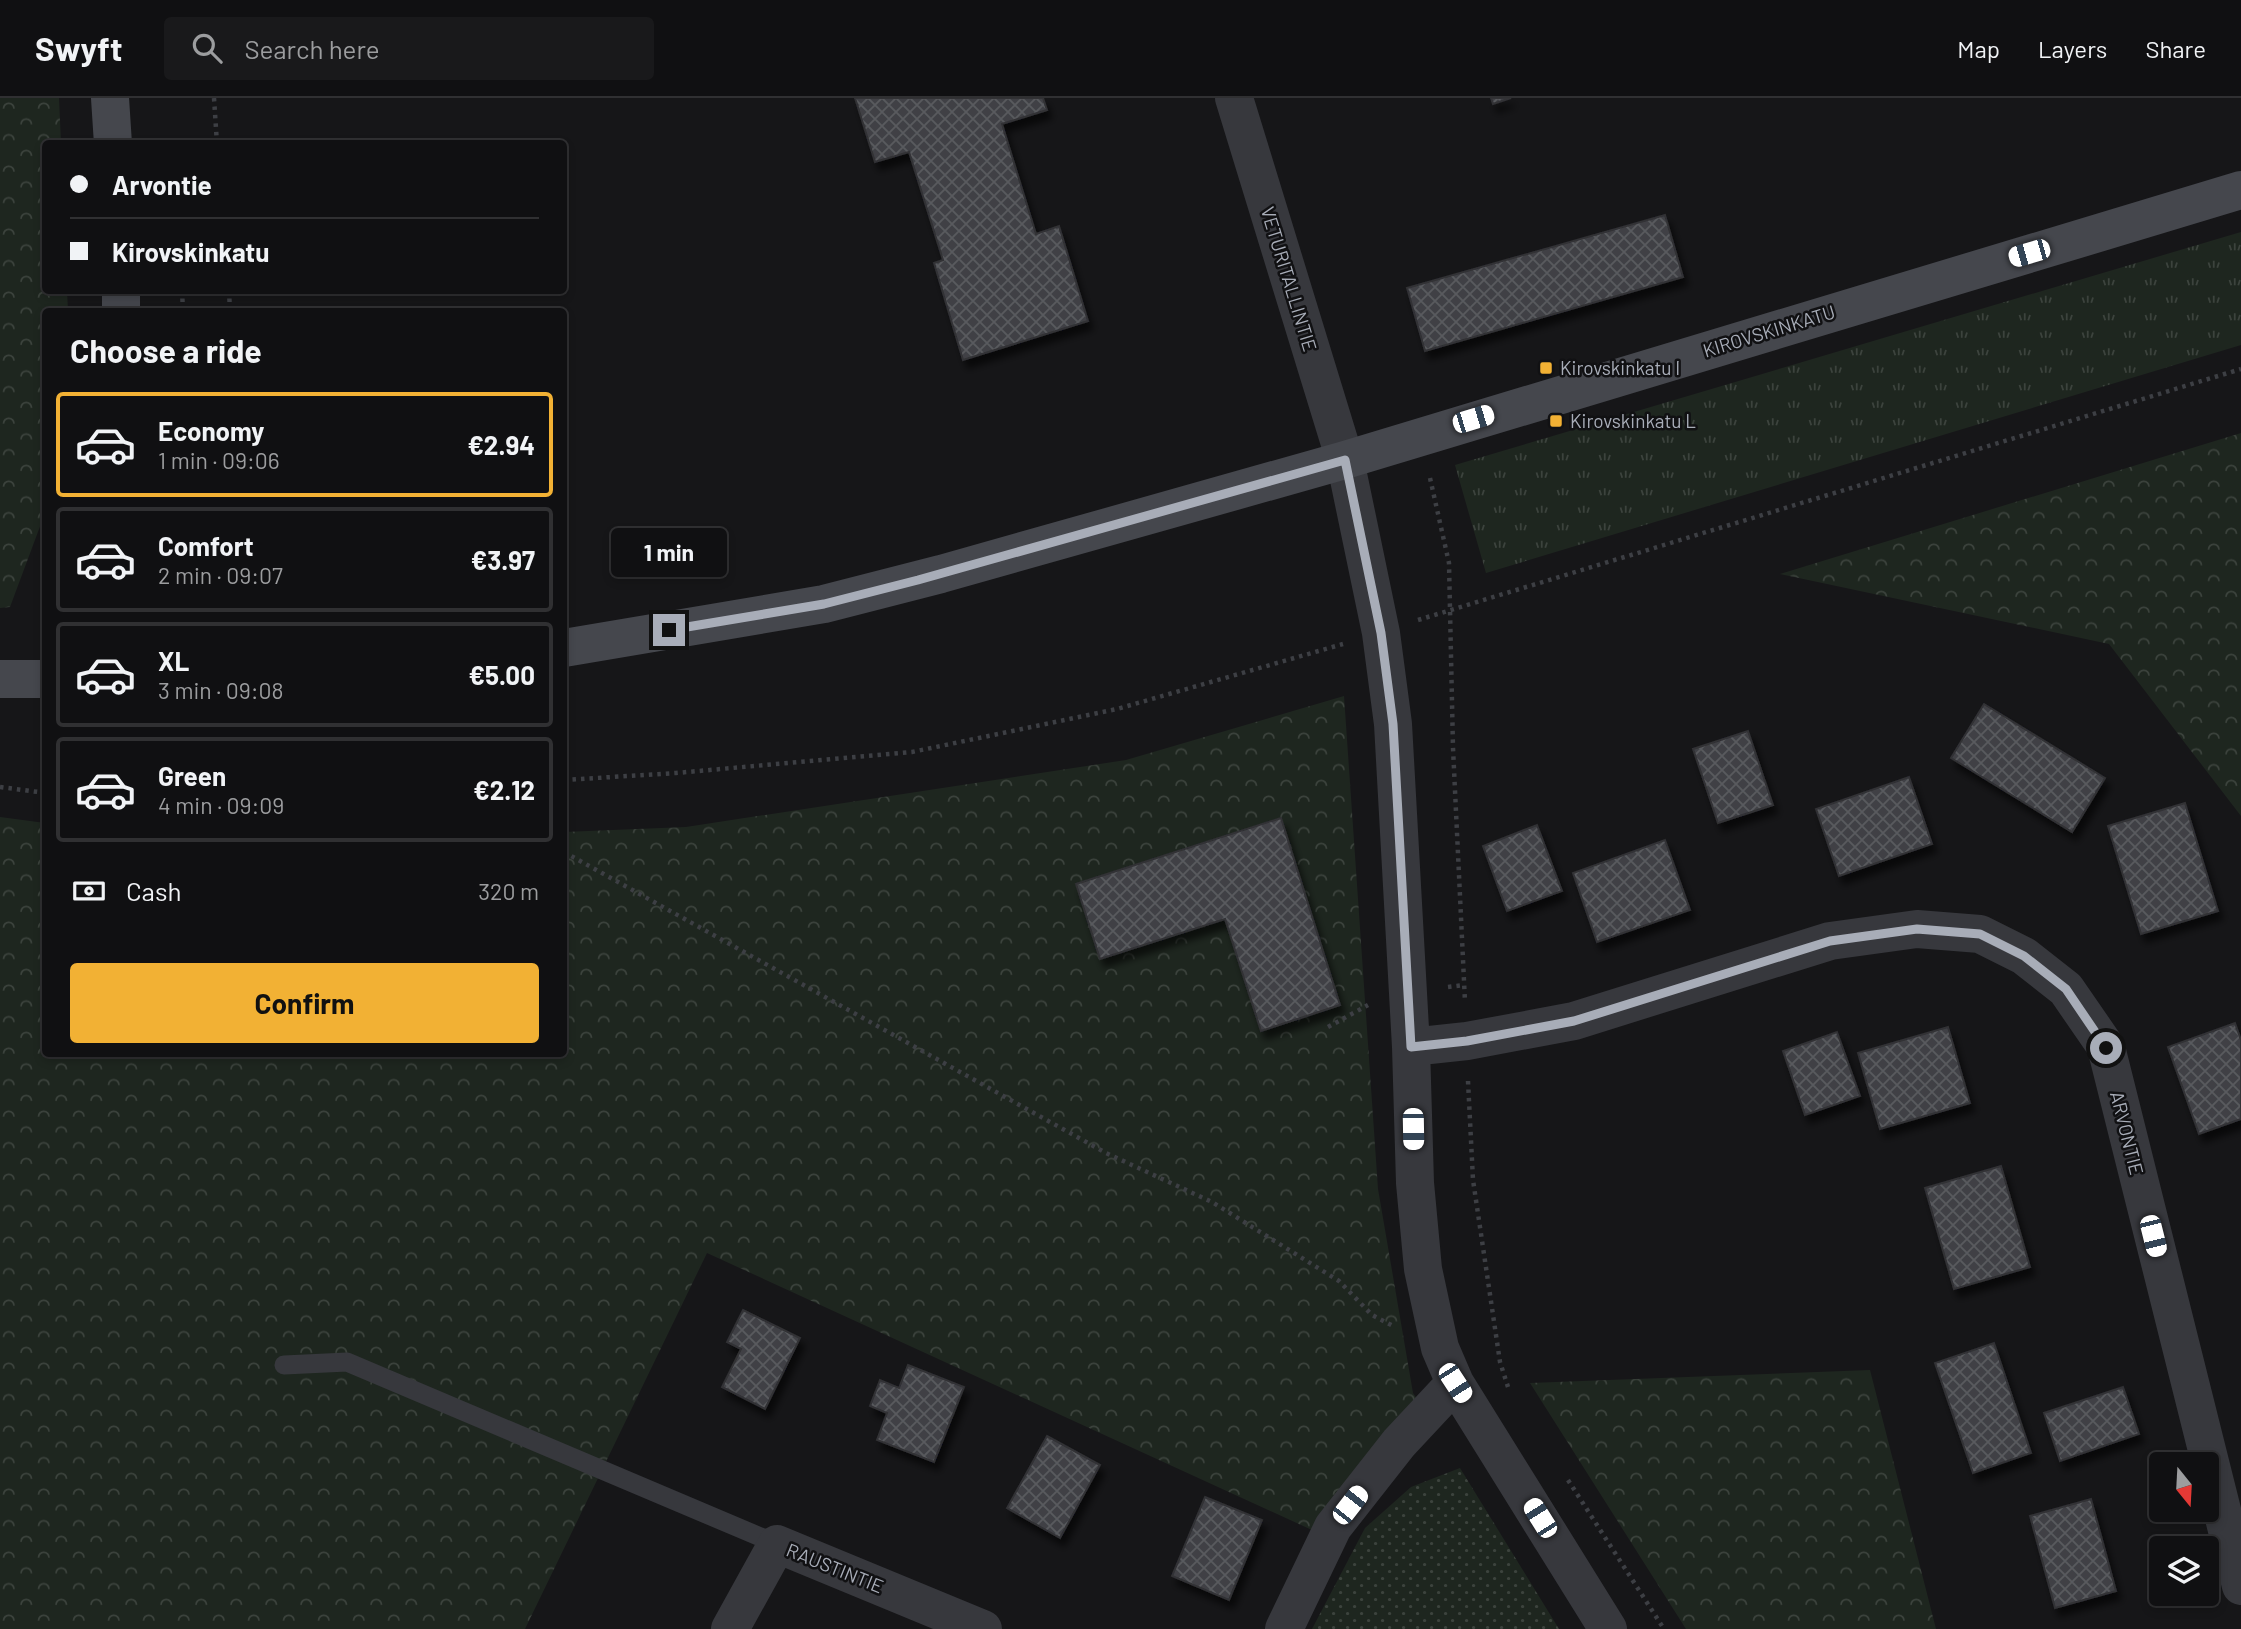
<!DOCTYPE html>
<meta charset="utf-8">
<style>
:root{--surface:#101012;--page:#19191b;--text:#f1f3f6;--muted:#9c9d9f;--line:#303032;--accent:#f2b134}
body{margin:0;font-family:Barlow,sans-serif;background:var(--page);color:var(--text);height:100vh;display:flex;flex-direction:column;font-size:26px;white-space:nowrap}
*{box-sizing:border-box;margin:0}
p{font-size:23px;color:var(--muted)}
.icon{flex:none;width:38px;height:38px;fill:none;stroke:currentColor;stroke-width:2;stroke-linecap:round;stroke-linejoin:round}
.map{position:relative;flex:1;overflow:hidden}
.drawer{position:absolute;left:42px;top:210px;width:525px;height:749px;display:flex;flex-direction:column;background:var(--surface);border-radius:7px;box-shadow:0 4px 10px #0003,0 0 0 2px var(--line)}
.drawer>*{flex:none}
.hud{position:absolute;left:42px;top:42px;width:525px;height:154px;border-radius:7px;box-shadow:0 4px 10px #0003,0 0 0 2px var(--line);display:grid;align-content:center;height:154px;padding:0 28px;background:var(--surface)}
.needle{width:46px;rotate:162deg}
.buttons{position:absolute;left:2149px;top:1354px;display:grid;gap:14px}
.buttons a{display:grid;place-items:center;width:70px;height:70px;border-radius:7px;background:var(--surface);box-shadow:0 4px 10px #0003,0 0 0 2px var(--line);font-size:35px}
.end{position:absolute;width:32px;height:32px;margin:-16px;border:9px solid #a8adb8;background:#111;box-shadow:0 0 0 4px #111}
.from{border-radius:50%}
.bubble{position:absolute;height:49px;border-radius:7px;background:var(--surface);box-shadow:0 4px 10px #0003,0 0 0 2px var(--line);font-size:23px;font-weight:700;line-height:49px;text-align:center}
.car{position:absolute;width:21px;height:42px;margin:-21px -10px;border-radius:9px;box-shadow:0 0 5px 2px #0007;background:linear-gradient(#fff 24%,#345 0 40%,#fff 0 76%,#345 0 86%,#fff 0)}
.hud b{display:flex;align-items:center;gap:24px;height:66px;font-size:26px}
.hud b+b{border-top:2px solid var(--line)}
.hud i{width:18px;height:18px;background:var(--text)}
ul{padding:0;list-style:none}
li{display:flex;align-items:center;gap:21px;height:105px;margin:0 14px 10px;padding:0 14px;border:4px solid var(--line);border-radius:7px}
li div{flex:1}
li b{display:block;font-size:26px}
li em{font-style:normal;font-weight:700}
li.on{border-color:var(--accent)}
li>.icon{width:63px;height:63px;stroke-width:1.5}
h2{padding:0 28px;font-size:32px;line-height:84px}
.pay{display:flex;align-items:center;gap:18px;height:77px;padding:0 28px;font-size:26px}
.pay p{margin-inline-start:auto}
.button{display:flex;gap:14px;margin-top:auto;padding:14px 28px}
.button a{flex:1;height:80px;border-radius:7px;background:var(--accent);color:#111;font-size:28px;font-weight:700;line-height:80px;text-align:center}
header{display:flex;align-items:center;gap:42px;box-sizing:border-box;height:98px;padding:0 35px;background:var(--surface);border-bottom:2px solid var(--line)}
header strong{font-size:33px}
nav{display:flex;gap:38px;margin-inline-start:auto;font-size:24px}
.search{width:490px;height:63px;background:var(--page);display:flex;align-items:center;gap:18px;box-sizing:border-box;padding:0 24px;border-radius:7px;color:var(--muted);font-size:26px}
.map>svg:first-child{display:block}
.grass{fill:url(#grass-tufts)}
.forest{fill:url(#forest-crowns)}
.park{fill:url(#park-dots)}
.building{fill:url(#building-cross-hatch);stroke:#303034;stroke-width:2;filter:url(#shadow)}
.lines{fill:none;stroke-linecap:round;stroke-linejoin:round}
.path{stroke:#3d3f44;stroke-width:4.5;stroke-dasharray:3.5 5;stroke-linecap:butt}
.lane{stroke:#37383d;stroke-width:19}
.street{stroke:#37383d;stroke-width:38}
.secondary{stroke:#45474d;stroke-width:38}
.route{stroke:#a8adb8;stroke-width:9}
.poi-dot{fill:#f2b134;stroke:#111113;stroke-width:2.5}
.labels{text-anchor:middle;stroke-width:5;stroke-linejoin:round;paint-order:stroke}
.street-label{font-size:19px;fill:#a8adb8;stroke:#111113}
.poi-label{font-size:19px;fill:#a8adb8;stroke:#111113;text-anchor:start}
</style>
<header>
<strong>Swyft</strong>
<div class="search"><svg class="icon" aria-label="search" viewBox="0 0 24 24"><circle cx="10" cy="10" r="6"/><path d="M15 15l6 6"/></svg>Search here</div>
<nav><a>Map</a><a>Layers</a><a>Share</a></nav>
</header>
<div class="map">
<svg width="2241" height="1531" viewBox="0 0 2241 1531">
<defs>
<pattern id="grass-tufts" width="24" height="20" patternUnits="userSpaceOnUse" patternTransform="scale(1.75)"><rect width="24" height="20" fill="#1e261f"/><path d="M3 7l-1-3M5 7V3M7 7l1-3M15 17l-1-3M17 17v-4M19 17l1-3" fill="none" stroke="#3c433d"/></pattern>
<pattern id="forest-crowns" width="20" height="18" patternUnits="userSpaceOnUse" patternTransform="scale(1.75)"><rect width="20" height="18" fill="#1e261f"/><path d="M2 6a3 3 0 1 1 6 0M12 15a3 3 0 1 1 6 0" fill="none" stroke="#3c433d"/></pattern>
<pattern id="park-dots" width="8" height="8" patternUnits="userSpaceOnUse" patternTransform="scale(1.75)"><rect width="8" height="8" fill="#1e261f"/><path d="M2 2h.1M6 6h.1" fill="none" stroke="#3c433d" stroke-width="1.8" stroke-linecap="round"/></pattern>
<pattern id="building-cross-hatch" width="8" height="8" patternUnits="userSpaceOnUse" patternTransform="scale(1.75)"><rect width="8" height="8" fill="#404145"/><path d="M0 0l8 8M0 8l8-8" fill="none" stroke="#595a5e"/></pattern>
<filter id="shadow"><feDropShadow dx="4.5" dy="8" stdDeviation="3.5" flood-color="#0009"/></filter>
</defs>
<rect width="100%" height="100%" fill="#161618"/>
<path class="grass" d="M2241 134V247L1486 475 1455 367Z"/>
<path class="forest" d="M0 0H59L61 45 46 46V192L67 193 68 213 46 214 45 415 10 509 0 510Z
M2241 335V718L2109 546 1780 476Z
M1344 598 1378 1091 1413 1295 1426 1314 1312 1432 707 1155 525 1531H0V719L45 725 46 956H564V734L686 729 1126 662Z
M1870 1272 1936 1531H1686L1530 1285Z"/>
<path class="park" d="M1460 1370 1559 1531H1312L1365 1430 1411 1389Z"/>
<path class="building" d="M855 0H1043L1047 12 1002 26 1036 136 1059 128 1088 223 963 262 934 165 943 162 909 54 875 64Z
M1491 0H1511L1493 6Z
M1665 117 1683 179 1425 253 1407 190Z
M1984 606 2105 680 2072 734 1951 660Z
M1748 633 1773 707 1718 725 1693 651Z
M1909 679 1932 746 1839 778 1816 711Z
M2185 705 2218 813 2141 836 2108 728Z
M1281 720 1340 907 1261 933 1225 821 1100 861 1076 786Z
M1537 727 1562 793 1507 813 1483 748Z
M1665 742 1690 812 1597 844 1573 775Z
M2235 925 2241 942V1021L2199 1036 2168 949Z
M1948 929 1970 1005 1880 1031 1858 955Z
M1837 934 1860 998 1805 1017 1783 953Z
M2001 1068 2030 1169 1954 1191 1925 1090Z
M743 1212 800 1240 765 1311 722 1289 741 1251 727 1244Z
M1994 1245 2031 1355 1973 1375 1935 1265Z
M908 1267 964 1289 934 1364 877 1342 887 1315 870 1308 880 1282 899 1290Z
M2123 1289 2139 1336 2060 1363 2044 1315Z
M1047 1338 1100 1367 1060 1440 1007 1410Z
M1205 1399 1262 1422 1229 1502 1172 1478Z
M2091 1401 2116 1493 2055 1510 2030 1418Z"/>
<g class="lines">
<path class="path" d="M214 0 217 46
M182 192 183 214
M229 192 230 214
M1430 380 1449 465 1453 650 1465 904
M1418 522 2241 271
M564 682 676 675 912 654 1117 611 1343 546
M0 689 46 695
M564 754 1106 1055 1212 1104 1339 1183 1372 1217 1393 1228
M1448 889 1464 887
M1328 929 1368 907
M1468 983 1473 1082 1500 1264 1508 1289
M1568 1382 1664 1531"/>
<path class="lane" d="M284 1267 347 1264 777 1446"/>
<path class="street" d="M1234 0 1345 362 1381 535 1393 626 1411 949 1415 1085 1423 1171 1440 1250 1455 1285 1608 1531
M1411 949 1467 943 1574 923 1830 843 1917 831 1980 836 2024 858 2066 891 2106 949 2241 1488
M730 1531 777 1446 983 1531
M1284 1531 1333 1429 1399 1345 1455 1285"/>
<path class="secondary" d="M110 0 113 46
M121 192V214
M564 550 824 506 941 476 1345 362 2241 92
M0 581H46"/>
</g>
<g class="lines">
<path class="route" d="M669 532 824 506 918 482 1345 362 1381 535 1393 626 1411 949 1467 943 1574 923 1830 843 1917 831 1980 836 2024 858 2066 891 2106 950"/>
</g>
<g class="poi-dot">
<rect x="1539" y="263" width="14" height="14" rx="3.5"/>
<rect x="1549" y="316" width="14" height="14" rx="3.5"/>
</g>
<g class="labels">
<g class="street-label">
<text transform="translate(1289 181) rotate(73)" y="7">VETURITALLINTIE</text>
<text transform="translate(1769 233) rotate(-17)" y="7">KIROVSKINKATU</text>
<text transform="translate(2127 1035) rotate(76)" y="7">ARVONTIE</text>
<text transform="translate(835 1470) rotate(22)" y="7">RAUSTINTIE</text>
</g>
<g class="poi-label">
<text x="1560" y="277">Kirovskinkatu I</text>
<text x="1570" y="330">Kirovskinkatu L</text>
</g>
</g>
</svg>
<div class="buttons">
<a><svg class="needle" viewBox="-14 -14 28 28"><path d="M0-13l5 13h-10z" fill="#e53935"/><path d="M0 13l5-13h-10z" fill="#9c9d9f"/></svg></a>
<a><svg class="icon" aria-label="layers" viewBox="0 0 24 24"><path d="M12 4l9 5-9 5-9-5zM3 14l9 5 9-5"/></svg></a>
</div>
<i class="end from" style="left:2106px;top:950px"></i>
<i class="end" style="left:669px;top:532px"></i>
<div class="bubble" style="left:611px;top:430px;width:116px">1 min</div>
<i class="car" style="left:2029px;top:155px;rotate:254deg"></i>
<i class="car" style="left:1473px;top:321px;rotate:73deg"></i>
<i class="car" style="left:1413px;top:1031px;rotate:179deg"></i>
<i class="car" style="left:2153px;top:1138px;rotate:166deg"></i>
<i class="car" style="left:1455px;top:1285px;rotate:147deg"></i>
<i class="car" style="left:1350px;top:1407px;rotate:38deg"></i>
<i class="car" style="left:1540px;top:1420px;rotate:328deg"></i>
<div class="hud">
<b><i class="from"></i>Arvontie</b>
<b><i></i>Kirovskinkatu</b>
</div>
<section class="drawer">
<h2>Choose a ride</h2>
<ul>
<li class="on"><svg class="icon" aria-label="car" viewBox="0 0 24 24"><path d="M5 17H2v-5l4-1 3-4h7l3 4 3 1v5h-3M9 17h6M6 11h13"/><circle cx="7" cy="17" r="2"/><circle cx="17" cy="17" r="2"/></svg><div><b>Economy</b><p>1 min · 09:06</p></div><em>€2.94</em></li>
<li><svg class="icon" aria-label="car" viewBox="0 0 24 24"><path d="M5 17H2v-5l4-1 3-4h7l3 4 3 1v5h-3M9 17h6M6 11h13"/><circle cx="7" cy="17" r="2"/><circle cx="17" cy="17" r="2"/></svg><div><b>Comfort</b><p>2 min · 09:07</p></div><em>€3.97</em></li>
<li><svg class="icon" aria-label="car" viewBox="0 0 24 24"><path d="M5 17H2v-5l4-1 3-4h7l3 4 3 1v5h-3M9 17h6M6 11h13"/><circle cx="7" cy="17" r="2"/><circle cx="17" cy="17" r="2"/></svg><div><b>XL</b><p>3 min · 09:08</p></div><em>€5.00</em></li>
<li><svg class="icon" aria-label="car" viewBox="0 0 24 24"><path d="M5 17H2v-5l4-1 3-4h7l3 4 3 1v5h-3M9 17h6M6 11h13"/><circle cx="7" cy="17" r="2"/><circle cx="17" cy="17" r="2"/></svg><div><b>Green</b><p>4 min · 09:09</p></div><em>€2.12</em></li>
</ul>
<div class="pay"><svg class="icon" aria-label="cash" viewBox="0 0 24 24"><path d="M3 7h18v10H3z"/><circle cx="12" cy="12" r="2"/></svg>Cash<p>320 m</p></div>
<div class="button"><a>Confirm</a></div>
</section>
</div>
